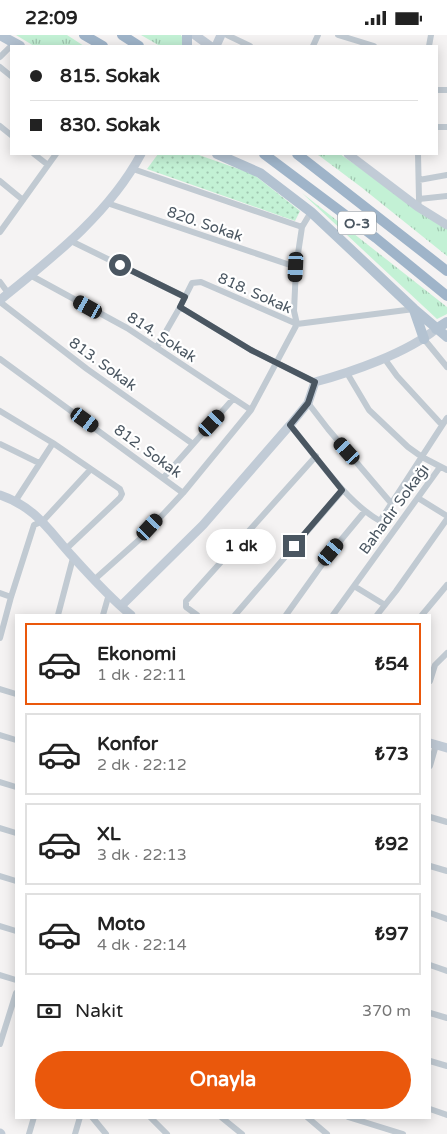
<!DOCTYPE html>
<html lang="tr">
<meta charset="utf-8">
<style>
:root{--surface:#fff;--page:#f2f2f2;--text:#222;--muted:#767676;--line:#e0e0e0;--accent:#ea580c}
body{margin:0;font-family:"Varela Round",sans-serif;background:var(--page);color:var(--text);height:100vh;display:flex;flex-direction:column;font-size:19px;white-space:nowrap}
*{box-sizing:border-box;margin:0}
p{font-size:16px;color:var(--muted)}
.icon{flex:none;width:28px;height:28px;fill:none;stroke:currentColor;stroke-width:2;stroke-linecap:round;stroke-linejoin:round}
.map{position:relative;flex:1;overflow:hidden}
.side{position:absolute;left:15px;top:579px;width:416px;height:505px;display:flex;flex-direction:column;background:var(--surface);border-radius:0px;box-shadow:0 2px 12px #0003}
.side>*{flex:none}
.top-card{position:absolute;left:10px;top:10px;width:428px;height:110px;border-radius:0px;box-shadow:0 2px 12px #0003;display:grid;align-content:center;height:110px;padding:0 20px;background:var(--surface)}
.end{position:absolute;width:22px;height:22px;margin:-11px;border:6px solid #4a5661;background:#fff;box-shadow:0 0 0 2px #fff}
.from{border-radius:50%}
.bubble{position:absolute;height:35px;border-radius:18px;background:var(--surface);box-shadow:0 2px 12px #0003;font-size:16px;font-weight:800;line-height:35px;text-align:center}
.car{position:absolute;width:15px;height:30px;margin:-15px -8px;border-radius:6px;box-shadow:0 0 4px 1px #0007;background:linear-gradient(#222 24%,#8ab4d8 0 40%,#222 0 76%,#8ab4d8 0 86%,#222 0)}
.top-card b{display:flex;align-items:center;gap:18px;height:48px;font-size:19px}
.top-card b+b{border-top:1px solid var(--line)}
.top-card i{width:12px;height:12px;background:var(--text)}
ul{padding:9px 0 0;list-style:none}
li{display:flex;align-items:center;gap:15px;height:82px;margin:0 10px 8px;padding:0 10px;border:2px solid var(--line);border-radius:0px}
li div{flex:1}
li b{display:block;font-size:19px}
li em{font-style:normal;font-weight:800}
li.selected{border-color:var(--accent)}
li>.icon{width:45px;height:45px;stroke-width:1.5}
.pay{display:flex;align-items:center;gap:12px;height:55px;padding:0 20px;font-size:19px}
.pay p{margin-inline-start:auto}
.action{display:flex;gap:10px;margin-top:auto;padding:10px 20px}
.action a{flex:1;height:58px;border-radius:30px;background:var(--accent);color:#fff;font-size:20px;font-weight:800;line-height:58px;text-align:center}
.status{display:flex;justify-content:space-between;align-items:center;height:35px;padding:0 25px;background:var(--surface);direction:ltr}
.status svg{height:14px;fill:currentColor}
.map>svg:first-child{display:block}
.grass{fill:url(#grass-tufts)}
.park{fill:url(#park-dots)}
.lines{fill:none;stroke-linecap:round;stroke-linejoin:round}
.minor{stroke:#c1cad2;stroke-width:6}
.secondary{stroke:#c1cbd6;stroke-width:9}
.primary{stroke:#b3c2d1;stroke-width:10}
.trunk{stroke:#9fb4c9;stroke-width:10}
.route{stroke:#4a5661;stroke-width:6}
.labels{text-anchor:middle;stroke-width:4.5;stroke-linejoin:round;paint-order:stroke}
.shield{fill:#fff;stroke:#808990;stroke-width:1}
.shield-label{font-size:14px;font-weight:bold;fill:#4a5661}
.street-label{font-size:15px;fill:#4a5661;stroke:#fff}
</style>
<div class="status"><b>22:09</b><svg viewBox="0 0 49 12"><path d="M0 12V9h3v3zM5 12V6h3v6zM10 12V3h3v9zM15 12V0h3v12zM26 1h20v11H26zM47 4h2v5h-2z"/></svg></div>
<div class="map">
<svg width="447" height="1099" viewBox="0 0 447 1099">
<defs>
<pattern id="grass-tufts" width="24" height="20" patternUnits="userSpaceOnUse" patternTransform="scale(1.25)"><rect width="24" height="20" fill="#c3f1d5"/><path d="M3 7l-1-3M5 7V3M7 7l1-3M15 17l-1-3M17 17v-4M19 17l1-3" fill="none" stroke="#a0c6b0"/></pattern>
<pattern id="park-dots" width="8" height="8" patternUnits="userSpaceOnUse" patternTransform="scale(1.25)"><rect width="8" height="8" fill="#c3f1d5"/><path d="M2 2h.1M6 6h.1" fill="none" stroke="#a0c6b0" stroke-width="1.8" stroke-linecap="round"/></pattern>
</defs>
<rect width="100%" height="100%" fill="#f5f3f3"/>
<path class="grass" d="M16 0H67L84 11H34Z
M141 0H181L183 4 182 11H160Z
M317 119H340L447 194V221L361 152Z
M302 158 447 272V279L437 284Z"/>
<path class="park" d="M158 119H196L253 139 300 176 295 186 147 134Z"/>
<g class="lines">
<path class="minor" d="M227 0 250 11
M338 0 374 11
M313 11 318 0
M429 11 431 0
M0 22 14 8
M0 32 11 41
M436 55H447
M0 91 11 100
M436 92H447
M34 119 48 130
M133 134 302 192
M419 145 447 140
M0 146 23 165
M419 164 447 161
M107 168 296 232
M418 172 419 164 418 119
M0 197 56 119
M71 206 185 262
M30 240 127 293 251 375
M0 247 8 258
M0 267 87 334 193 409
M180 272 251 315 315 347
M297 289 294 276 296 232 302 192 311 177
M424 304 447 332
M157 312 180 272 192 248 201 247 297 289 414 274
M384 323 397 341 442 390
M0 324 183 458
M347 338 369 375 408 412 422 422 447 435
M308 368 328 394 391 468
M0 376 53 408 120 454 122 459 120 463 66 514
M290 390C315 420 346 467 380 486L447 383
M0 409 39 428
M164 442 233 364
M418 463 447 481
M16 465 53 408
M95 544 140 504 183 458 251 375 297 289
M354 551 385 570
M0 558 11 562
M58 580 73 523
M103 580 109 559
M197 580 186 572V566L316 421
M235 580 343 455
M286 580 331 517 365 476
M333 580 440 432
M377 580 396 556 447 484
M422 580 447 550
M0 603 11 562 34 490 43 486 90 435
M430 646 435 630 447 618
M0 654 16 659
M0 700 16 705
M430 731 436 710
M0 747 16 752
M430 782 447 787
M0 793 16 798
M430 831 447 836
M0 841 16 846
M430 878 447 884
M0 891 16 896
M430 930 447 936
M0 940 16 945
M430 978 447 983
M0 1009 16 958
M430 1026 447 1031
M430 1074 447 1080
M92 1082 106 1099
M150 1082 167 1099
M221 1082 242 1099
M307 1082 327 1099
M348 1082 403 1099
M29 1099 34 1082
M75 1099 80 1082"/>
<path class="secondary" d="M195 0 210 11
M216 11 221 0
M348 119 418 172 447 190
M0 265C52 223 109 179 141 119
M0 460C36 472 49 496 73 522 91 542 110 563 131 580
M121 571 203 490 290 390 308 368 315 347C352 337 407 318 436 294
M430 708 447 713
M0 1098 1 1099"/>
<path class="primary" d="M0 0 20 11
M187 0V11
M217 119 260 138 311 177 414 274 447 302
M414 275 424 304
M436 294 447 287"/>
<path class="trunk" d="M84 0 103 11
M122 0 139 11
M264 119 376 203 447 261
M297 119 447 236"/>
</g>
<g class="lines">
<path class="route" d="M120 230 185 262 180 272 251 315 315 347 308 368 290 390 342 455 294 511"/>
</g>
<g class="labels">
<rect class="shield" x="338" y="176.5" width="38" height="23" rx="4"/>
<g class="shield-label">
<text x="357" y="193">O-3</text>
</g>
<g class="street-label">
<text transform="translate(205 189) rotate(19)" y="5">820. Sokak</text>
<text transform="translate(255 258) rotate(24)" y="5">818. Sokak</text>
<text transform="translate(162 302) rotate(33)" y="5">814. Sokak</text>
<text transform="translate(103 329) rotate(36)" y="5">813. Sokak</text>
<text transform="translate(148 416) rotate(36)" y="5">812. Sokak</text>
<text transform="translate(394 474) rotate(-54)" y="5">Bahadır Sokağı</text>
</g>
</g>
</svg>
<i class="end from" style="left:120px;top:230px"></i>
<i class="end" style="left:294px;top:511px"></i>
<div class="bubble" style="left:206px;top:494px;width:70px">1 dk</div>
<i class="car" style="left:296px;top:232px;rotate:183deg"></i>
<i class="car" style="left:88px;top:272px;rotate:299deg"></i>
<i class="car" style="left:85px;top:385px;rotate:126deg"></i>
<i class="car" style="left:212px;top:388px;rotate:43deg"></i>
<i class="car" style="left:347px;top:416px;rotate:318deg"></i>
<i class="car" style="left:150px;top:492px;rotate:43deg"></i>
<i class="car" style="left:331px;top:517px;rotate:40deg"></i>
<div class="top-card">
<b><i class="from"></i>815. Sokak</b>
<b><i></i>830. Sokak</b>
</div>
<section class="side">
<ul>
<li class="selected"><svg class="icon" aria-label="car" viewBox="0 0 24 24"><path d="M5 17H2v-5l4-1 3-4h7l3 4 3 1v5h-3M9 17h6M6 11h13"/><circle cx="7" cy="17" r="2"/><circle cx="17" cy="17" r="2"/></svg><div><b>Ekonomi</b><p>1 dk · 22:11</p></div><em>₺54</em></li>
<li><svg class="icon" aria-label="car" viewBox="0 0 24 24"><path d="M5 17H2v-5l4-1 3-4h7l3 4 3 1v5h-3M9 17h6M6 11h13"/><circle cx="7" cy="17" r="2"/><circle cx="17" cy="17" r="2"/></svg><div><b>Konfor</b><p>2 dk · 22:12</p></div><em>₺73</em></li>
<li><svg class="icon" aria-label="car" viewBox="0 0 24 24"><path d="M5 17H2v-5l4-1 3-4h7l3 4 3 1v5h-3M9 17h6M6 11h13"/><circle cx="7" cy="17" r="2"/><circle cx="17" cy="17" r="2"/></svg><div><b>XL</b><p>3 dk · 22:13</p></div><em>₺92</em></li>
<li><svg class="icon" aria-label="car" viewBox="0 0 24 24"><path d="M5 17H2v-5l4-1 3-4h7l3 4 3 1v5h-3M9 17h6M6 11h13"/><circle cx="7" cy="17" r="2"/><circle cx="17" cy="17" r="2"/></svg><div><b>Moto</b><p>4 dk · 22:14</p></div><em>₺97</em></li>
</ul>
<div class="pay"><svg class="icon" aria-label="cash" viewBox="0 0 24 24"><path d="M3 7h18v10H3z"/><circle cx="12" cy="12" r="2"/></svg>Nakit<p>370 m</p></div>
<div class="action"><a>Onayla</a></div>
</section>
</div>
